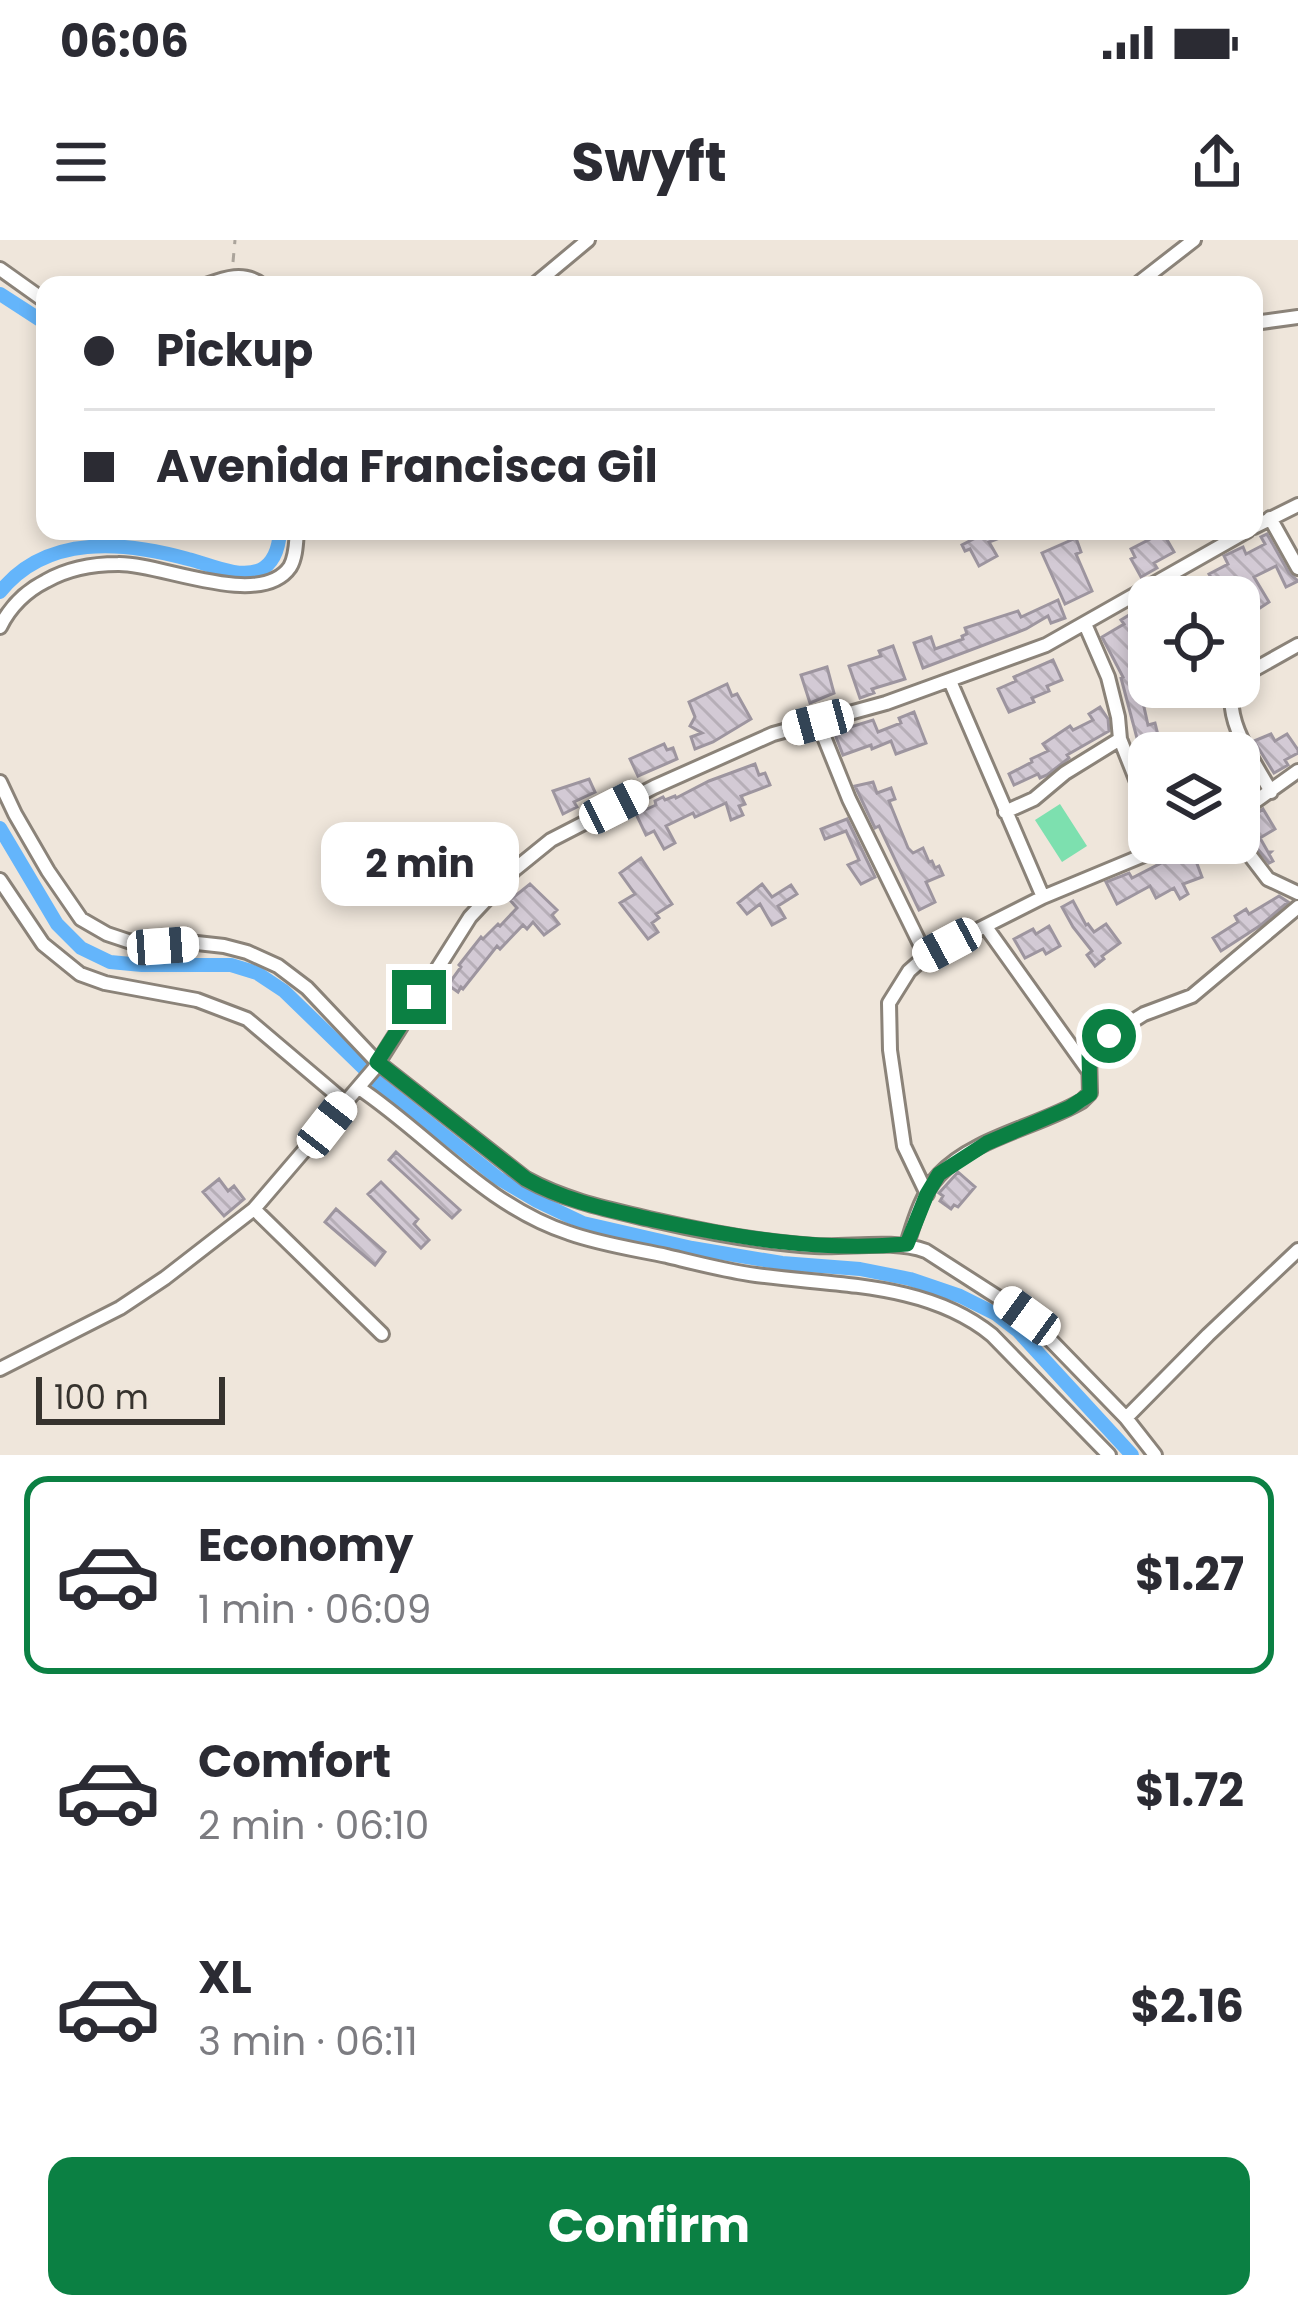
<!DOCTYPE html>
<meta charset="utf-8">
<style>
:root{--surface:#fff;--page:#f2f2f3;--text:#2b2b33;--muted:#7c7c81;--line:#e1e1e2;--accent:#0b8043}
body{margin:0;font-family:Poppins,sans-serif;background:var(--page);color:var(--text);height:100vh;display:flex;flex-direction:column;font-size:45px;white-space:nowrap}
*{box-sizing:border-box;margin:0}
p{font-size:39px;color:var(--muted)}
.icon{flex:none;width:66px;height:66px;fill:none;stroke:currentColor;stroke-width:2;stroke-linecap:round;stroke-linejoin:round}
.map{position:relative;height:1215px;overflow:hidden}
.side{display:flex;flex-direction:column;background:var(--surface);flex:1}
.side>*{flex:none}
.banner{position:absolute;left:36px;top:36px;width:1227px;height:264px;border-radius:24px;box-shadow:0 6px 18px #0003;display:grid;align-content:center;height:264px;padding:0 48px;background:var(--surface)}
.controls{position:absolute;left:1128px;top:336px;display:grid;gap:24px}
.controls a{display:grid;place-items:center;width:132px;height:132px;border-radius:24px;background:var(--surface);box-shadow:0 6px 18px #0003;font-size:60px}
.scale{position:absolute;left:36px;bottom:30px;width:189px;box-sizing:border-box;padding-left:12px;border:6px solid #36332e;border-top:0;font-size:33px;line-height:42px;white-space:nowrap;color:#36332e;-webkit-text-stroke:9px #efe6db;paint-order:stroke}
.end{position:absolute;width:54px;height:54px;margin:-27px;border:15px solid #0b8043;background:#fff;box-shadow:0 0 0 6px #fff}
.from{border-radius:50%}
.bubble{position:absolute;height:84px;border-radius:24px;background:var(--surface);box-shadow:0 6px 18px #0003;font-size:39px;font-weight:700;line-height:84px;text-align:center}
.car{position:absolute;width:36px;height:72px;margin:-36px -18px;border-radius:15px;box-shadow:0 0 9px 3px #0007;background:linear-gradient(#fff 24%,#345 0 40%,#fff 0 76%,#345 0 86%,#fff 0)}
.banner b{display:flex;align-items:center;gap:42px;height:114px;font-size:45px}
.banner b+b{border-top:3px solid var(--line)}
.banner i{width:30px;height:30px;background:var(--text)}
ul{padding:21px 0 0;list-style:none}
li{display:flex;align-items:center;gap:36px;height:198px;margin:0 24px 18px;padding:0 24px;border:6px solid transparent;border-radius:24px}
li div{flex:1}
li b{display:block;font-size:45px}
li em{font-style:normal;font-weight:700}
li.selected{border-color:var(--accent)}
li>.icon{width:108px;height:108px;stroke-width:1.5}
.action{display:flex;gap:24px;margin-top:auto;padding:24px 48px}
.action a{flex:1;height:138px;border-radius:24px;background:var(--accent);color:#fff;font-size:48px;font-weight:700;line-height:138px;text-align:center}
.status{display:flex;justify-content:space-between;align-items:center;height:84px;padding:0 60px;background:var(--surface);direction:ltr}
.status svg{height:33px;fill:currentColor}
header{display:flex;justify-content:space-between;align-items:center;height:156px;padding:0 48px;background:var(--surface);font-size:54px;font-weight:700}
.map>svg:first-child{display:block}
.pitch{fill:#7de0af}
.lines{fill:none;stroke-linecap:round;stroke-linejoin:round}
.canal{stroke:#64b5fb;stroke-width:14}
.building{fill:url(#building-back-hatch);stroke:#9d959f;stroke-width:3}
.minor-casing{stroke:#8b8379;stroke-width:18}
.path{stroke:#aba49b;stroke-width:3;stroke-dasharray:9 9;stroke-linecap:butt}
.minor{stroke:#fff;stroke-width:12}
.route{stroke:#0b8043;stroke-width:15}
</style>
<div class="status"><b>06:06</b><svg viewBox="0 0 49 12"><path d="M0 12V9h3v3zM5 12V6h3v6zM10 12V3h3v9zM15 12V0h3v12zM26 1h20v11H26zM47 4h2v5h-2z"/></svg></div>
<header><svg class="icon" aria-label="menu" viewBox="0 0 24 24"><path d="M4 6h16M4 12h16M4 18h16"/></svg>Swyft<svg class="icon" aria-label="share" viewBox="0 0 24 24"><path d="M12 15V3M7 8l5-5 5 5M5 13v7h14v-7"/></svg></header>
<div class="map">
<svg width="1298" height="1215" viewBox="0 0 1298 1215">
<defs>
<pattern id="building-back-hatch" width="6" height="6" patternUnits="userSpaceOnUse" patternTransform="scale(3)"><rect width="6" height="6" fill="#d3cad5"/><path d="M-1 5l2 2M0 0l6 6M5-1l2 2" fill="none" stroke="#b6aeb7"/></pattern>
</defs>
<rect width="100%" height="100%" fill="#efe6db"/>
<path class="pitch" d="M1060 564 1087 606 1062 622 1035 580Z"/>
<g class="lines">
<path class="canal" d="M0 54 45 83
M0 352C46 294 123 301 188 319 209 324 238 339 260 330 275 323 279 306 280 291
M0 588 57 684 81 708 110 722 142 725H231L257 733 284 751 382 846 498 938 537 961 583 983 692 1008 782 1023 860 1029 910 1039 960 1056 996 1074 1018 1091 1132 1215"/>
</g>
<path class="building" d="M989 291 1015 292 989 302 997 316 979 326 970 309 965 311 962 305Z
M1146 291H1162L1174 312 1154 323 1157 328 1141 337 1131 319 1135 317 1131 309 1150 299Z
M1267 294 1289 333 1298 341 1286 347 1276 326 1254 337 1269 362 1260 368 1252 356 1239 363V357H1222L1219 353 1211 357H1183L1213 341 1209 334 1228 324 1224 316 1243 307 1246 314 1265 304 1261 297Z
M1076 298 1081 312 1076 314 1092 351 1065 364 1042 313Z
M1058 360 1065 378 1051 383 1048 376 1026 389 923 428 914 403 931 397 935 409 963 399 962 396 967 394 965 388 1018 371 1021 377Z
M1149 363V426L1139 429 1142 439 1138 440 1148 485 1155 483 1158 495 1138 502 1121 438 1123 437 1102 397 1124 384 1121 380Z
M893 406 905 439 872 449 874 453 860 458 849 426 881 416 879 411Z
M1053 420 1062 440 1047 446 1049 451 1032 458 1034 462 1009 472 998 449 1016 441 1014 437Z
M827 427 834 453 810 463 801 435Z
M727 444 732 456 737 454 751 479 713 502 695 509 691 497 702 493 690 486 695 477 689 462Z
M1100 467 1108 479 1109 491 1067 515 1069 518 1047 535 1040 538 1038 534 1014 545 1009 534 1032 522 1031 519 1048 511 1043 504 1070 486 1073 490 1093 480 1089 474Z
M914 472 926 503 896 514 891 501 872 509 871 505 843 515 834 492 873 480 878 492 901 483 899 478Z
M1271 494 1275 501 1287 494 1298 510V513L1285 520 1288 525 1274 533 1254 501Z
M664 504 667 510 673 508 677 519 638 536 630 519Z
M755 524 759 535 765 533 770 545 741 556 745 564 739 566 743 575 731 580 726 563 695 577 693 573 666 586 675 603 664 609 654 591 646 595 636 574 656 565 655 561 663 557 665 560 675 556 676 558 709 541Z
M589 539 595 552 574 562 577 567 563 574 553 551Z
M873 542 877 553 891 548 895 559 889 561 908 608 913 613 923 608 929 622 932 621 935 628 939 626 943 635 926 642 935 662 919 670 879 586 875 588 855 546Z
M1263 569 1275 589 1260 598 1268 612H1271L1269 614 1273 621 1269 623 1239 586Z
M847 579 875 637 861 644 848 625 859 620 846 591 825 599 821 589Z
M1193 613 1202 637 1183 644 1188 654 1180 659 1174 648 1156 658 1150 646 1117 664 1106 642 1129 633 1132 638 1173 617 1174 620Z
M641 618 672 664 656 674 659 678 652 683 658 692 648 699 620 663 635 654 620 633Z
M530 644 557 670 552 675 559 684 544 695 533 682 527 689 523 685 500 709 497 706 463 749 461 747 458 752 448 745 461 727 459 725 481 697 483 699 498 684 500 686 517 668 510 660Z
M762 644 772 657 791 645 797 654 778 666 785 678 772 685 760 664 747 674 738 663Z
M1279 656 1288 662 1261 685 1221 711 1213 698 1238 682 1235 676 1246 669 1249 674Z
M1073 661 1086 685 1088 684 1094 692 1106 684 1120 703 1102 716 1104 719 1095 726 1087 715 1092 711 1073 687 1062 667Z
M1049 686 1060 706 1046 714 1043 709 1025 718 1014 699 1033 689 1036 694Z
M396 912 460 970 452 978 389 920Z
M958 932 975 947 958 967 954 965 951 969 940 961 943 956 939 953Z
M219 939 228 951 234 946 244 959 224 976 203 952Z
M381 942 418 979 414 984 429 1000 421 1008 368 954Z
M336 969 385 1012 375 1025 325 982Z"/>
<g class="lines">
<defs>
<path id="minor" d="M0 29 45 61
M206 45C225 38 244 31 262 45
M534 45 588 0
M1136 45 1194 0
M1254 83 1298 77
M1270 278 1298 328
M1254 287 1298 265
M1085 384 1108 437 1118 477 1120 499 1149 572
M0 387C10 367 26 351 46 341 67 329 94 324 118 324 161 323 260 370 290 327 296 317 296 303 297 291
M1239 438 1298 405
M950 441 1043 657
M1233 447C1224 482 1255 522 1271 552
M818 482 849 559 926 716
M0 542 15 574 48 631 81 679 107 694 128 701 162 706 197 703 224 706 247 712 278 726 307 748 377 822 526 939C568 962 612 970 658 981 710 993 762 1003 815 1006 851 1008 892 999 926 1011L1027 1076 1126 1178 1155 1215
M1005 572 1034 559 1065 533 1120 499
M1239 573 1298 531
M1239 601 1268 639 1298 653
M0 640 43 704 80 734 105 743 197 760 247 779 345 862
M986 687 1088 830
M359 848C429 895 486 966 569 993 600 1004 634 1009 667 1016 696 1023 726 1031 756 1035 836 1046 927 1042 992 1095L1109 1215
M927 954 904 906 890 810 889 763 909 731 926 716 1043 657 1173 603
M254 969 382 1094
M907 1004C914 982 922 953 939 935 973 898 1040 886 1082 861L1090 853 1089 815 1109 796 1144 774 1192 756 1298 667
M0 1129 120 1068 165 1038 254 969 374 829 470 677 514 630 551 600 654 547 773 494 886 463 1046 405 1247 291
M1126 1178 1208 1095 1298 1010"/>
</defs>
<use href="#minor" class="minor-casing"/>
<path class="path" d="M233 22 235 0"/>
<use href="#minor" class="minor"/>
</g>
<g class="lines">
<path class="route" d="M419 757 377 822 526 939C565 961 606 969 649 979 734 997 819 1012 907 1004L927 954 939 934 987 903 1069 868 1090 854 1089 815 1109 796"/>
</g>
</svg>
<div class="controls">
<a><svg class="icon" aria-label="locate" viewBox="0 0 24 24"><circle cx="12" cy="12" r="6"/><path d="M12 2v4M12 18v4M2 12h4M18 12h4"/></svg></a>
<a><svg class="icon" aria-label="layers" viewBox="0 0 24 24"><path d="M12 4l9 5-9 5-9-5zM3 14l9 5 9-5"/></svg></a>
</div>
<div class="scale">100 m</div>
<i class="end from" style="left:1109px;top:796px"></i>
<i class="end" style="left:419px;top:757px"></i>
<div class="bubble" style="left:321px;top:582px;width:198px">2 min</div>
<i class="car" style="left:818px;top:482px;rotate:255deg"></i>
<i class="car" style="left:614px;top:567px;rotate:63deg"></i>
<i class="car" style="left:947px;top:705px;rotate:242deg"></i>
<i class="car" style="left:163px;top:706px;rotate:86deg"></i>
<i class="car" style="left:327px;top:885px;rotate:38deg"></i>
<i class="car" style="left:1027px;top:1076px;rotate:306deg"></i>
<div class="banner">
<b><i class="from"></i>Pickup</b>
<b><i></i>Avenida Francisca Gil</b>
</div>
</div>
<section class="side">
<ul>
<li class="selected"><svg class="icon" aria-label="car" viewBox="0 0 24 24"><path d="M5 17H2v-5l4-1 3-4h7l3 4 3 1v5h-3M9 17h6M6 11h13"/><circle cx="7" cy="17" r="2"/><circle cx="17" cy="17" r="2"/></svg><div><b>Economy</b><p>1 min · 06:09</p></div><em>$1.27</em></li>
<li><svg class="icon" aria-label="car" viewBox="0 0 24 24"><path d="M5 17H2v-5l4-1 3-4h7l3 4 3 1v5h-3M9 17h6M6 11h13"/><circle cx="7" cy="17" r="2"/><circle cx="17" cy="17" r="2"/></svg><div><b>Comfort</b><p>2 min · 06:10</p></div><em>$1.72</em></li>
<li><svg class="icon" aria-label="car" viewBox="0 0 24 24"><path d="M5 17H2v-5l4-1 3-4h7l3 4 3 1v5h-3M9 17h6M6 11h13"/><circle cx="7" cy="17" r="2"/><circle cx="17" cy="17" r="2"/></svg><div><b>XL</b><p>3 min · 06:11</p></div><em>$2.16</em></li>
</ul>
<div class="action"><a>Confirm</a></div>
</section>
